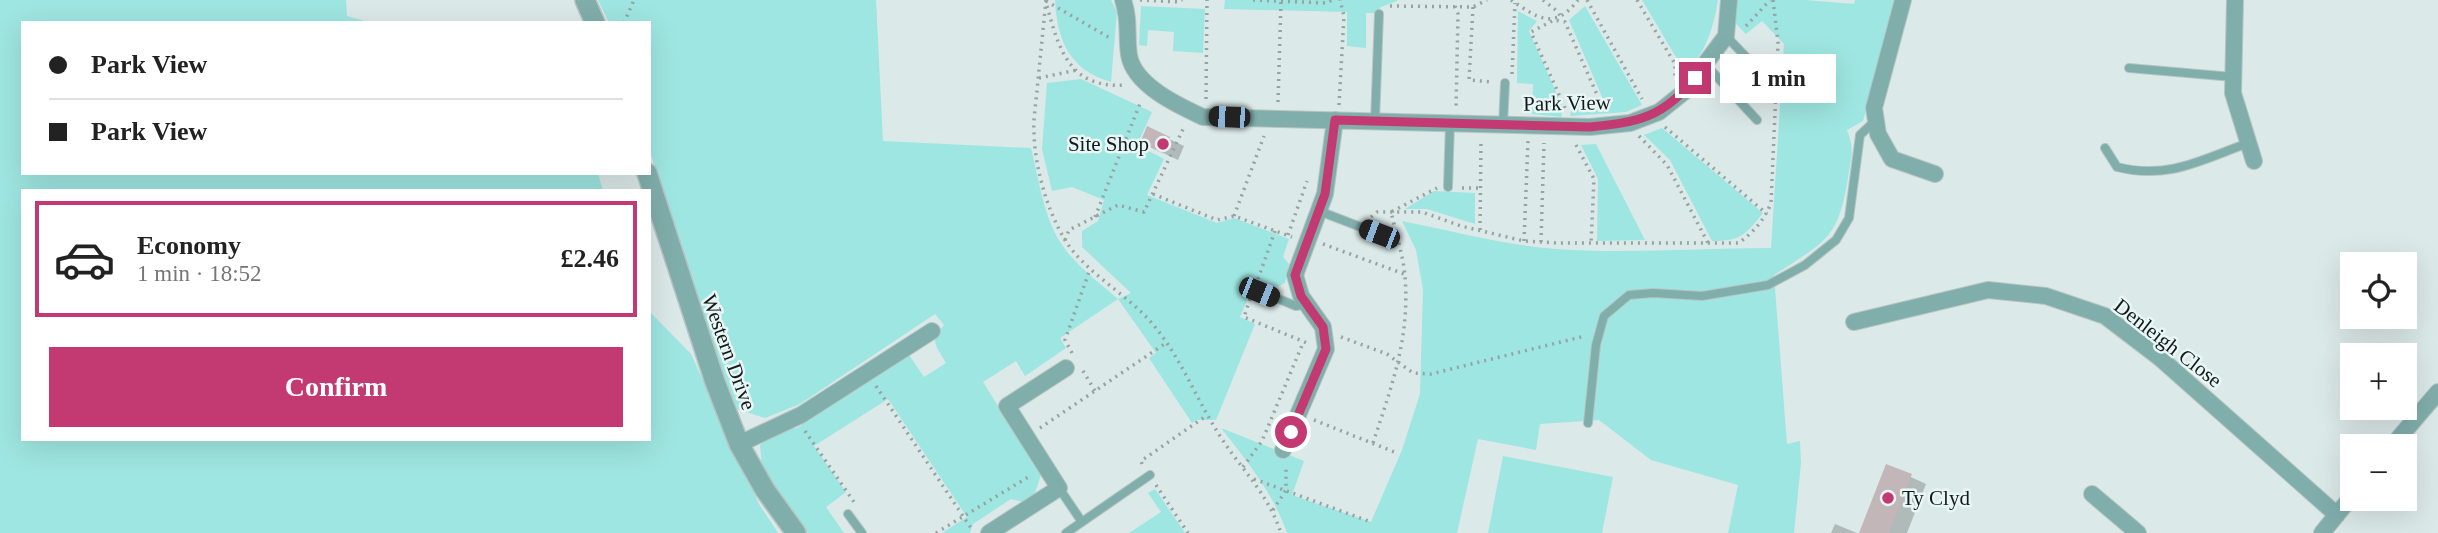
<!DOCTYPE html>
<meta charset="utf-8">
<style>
:root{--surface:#fff;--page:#f2f2f2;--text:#222;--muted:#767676;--line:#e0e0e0;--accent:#c33971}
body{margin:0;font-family:Georgia,serif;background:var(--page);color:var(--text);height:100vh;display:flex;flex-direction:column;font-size:26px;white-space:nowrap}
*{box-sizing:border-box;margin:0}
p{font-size:23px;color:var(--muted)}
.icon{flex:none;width:38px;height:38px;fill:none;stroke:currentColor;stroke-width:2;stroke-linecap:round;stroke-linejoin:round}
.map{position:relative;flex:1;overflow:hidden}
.sheet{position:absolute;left:21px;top:189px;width:630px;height:252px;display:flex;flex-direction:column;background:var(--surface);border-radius:0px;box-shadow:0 7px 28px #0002}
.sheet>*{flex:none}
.banner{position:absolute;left:21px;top:21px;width:630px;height:154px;border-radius:0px;box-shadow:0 7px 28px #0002;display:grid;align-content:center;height:154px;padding:0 28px;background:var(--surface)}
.tools{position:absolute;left:2340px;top:252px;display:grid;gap:14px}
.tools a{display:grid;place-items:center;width:77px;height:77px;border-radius:0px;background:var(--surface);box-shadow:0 7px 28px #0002;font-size:35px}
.end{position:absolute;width:32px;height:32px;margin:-16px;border:9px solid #c33971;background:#fff;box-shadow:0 0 0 4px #fff}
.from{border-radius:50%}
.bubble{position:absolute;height:49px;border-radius:0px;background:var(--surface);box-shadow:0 7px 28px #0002;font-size:23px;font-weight:700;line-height:49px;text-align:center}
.car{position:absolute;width:21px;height:42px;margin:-21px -10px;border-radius:9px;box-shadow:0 0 5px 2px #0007;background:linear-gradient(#222 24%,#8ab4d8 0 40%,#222 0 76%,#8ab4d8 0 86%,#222 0)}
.banner b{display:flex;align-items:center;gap:24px;height:66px;font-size:26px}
.banner b+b{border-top:2px solid var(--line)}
.banner i{width:18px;height:18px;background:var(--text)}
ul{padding:12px 0 0;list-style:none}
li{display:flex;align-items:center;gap:21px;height:116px;margin:0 14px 10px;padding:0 14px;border:4px solid transparent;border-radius:0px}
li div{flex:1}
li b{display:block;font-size:26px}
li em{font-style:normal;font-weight:700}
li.active{border-color:var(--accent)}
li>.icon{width:63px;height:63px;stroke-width:1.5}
.primary-button{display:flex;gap:14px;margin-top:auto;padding:14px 28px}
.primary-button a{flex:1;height:80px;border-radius:0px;background:var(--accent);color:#fff;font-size:28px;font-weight:700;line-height:80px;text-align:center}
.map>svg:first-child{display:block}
.green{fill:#9ee6e1}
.shadow{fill:#0003}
.building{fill:#c3b6b9}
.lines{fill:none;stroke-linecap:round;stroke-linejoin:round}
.service-casing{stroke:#b7c4c3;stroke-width:10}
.minor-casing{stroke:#b7c4c3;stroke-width:18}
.tertiary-casing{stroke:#b7c4c3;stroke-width:22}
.path{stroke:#97a2a1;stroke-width:3.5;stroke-dasharray:2 5;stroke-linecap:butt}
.service{stroke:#80aeab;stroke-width:8}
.minor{stroke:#80aeab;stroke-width:16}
.tertiary{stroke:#80aeab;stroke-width:19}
.route{stroke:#c33971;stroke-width:9}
.poi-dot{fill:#c33971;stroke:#e8f6f5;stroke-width:2.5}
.labels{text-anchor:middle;stroke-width:5;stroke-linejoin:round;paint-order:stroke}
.street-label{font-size:21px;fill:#141919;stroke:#e8f6f5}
.poi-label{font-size:21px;fill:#141919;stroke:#e8f6f5;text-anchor:end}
</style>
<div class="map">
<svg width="2438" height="533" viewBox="0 0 2438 533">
<rect width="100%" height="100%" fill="#dbe9e8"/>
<path class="green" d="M0 0H346L347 16 372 23H23V173H598L603 191H23V439H649V311L691 354 759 504 778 533H0Z
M598 0H876L883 141 1031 148C1038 177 1043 211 1057 237 1071 262 1097 281 1118 299L1131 293 1082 247V231L1098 221 1104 200 1072 187 1052 191 1042 149 1047 83 1081 79 1152 112 1137 145 1164 159 1147 195 1217 223 1234 218 1289 239 1283 257 1289 264 1285 283 1277 287 1256 279 1240 317 1255 324 1216 420H1197L1192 423 1149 358 1156 353 1118 299 1060 338 1066 348 1025 376 1016 361 983 382 1041 475 1034 495 1023 502 1011 499 973 524 970 533H942L967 517 888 399 814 446 846 492 826 507 844 533H808L789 511 762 466 760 445 775 431 797 428 909 355 924 377 946 363 937 348 934 338 944 325 935 314 800 404 765 418 737 409 704 330 649 148V23H609Z
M1055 0H1111L1117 12 1111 82C1070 70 1057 41 1055 0Z
M1225 0H1397V1L1381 7 1377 13H1366V48L1347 46V12L1224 9Z
M1642 0H1718C1712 37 1703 54 1680 83V64Z
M1737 0H1805L1854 4 1855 0H1897L1863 121 1847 130C1855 150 1851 158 1848 178 1838 241 1824 242 1774 275L1787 444 1800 441 1801 463 1794 533H1728L1738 485 1651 460 1599 420 1540 424 1536 450 1478 439 1457 533H1287C1273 493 1247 461 1221 428L1304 461 1292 495 1371 522 1402 450 1420 394 1423 290 1416 250 1402 221C1453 231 1504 245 1556 249 1627 254 1700 248 1771 248L1784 44 1762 21 1746 34 1735 23Z
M1141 6 1205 9 1203 53 1173 51 1174 32 1148 30 1147 46 1139 45Z
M1585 6 1642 105 1626 112 1570 116 1571 111 1603 99 1569 20Z
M1518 11 1537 21 1529 31 1563 108 1561 117 1532 114 1533 84 1517 83Z
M1662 128 1763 213C1745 235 1741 241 1712 241L1670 160 1644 135Z
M1596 144 1645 240 1597 241 1598 179 1581 145Z
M1434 191 1475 193V224L1427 209H1405Z
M1503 456 1613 477 1602 533H1488Z
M1155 489 1185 533H1129L1161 512 1148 493Z"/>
<path class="shadow" d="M1148 129 1184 146 1178 160 1142 143Z
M1887 466 1926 484 1907 533H1860Z
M1835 524 1857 533H1831Z"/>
<path class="building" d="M1147 126 1170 137 1163 153 1140 143Z
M1886 464 1912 474 1889 533H1859Z"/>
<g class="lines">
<defs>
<path id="service" d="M1726 36 1769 81
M1706 65 1757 120
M2129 68 2233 77
M1375 121 1379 14
M1503 125 1505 83
M2105 148 2117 167C2168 180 2201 160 2248 143
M1448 187 1450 123
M1319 211 1379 234
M1259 291 1296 306 1306 304
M1588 423 1596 345 1604 316 1629 295 1653 293 1702 296 1768 285 1805 265 1836 240 1849 218 1860 135 1876 120
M1059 488 1082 522
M848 514 862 533
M1066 533 1150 475"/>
<path id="minor" d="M1123 0C1130 20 1126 35 1129 55 1134 85 1177 105 1203 117L1590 127 1630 123 1659 112 1684 92 1726 36 1729 0
M1903 0 1874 108 1878 134 1892 159 1935 174
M2235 0 2233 93 2254 161
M1854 322 1988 290 2046 296 2105 316 2160 358 2337 515
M739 444 801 415 932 331
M2392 446 2438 392
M1283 450 1326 349 1323 327 1301 296 1295 275 1325 194 1335 120
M2092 494 2138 533
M989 533 1059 488 1007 406 1066 368
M2322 533 2352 496"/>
<path id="tertiary" d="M585 0 595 23
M647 173 715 382 739 444 765 490 796 533"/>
</defs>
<use href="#service" class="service-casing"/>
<use href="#minor" class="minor-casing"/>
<use href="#tertiary" class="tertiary-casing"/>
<path class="path" d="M1046 0C1043 30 1040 60 1037 90 1036 104 1033 119 1034 133 1035 168 1047 210 1065 240 1086 273 1124 292 1150 321 1181 356 1196 400 1222 439 1244 473 1267 492 1281 533
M1140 0 1180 2 1182 0
M1253 0 1327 3 1332 0
M1511 0C1538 18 1554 31 1578 0
M1543 0 1557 11 1561 17
M1587 0 1642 99
M1637 0 1675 64V76
M1773 0 1778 42 1777 69
M1046 1 1110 38
M1047 6C1059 50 1070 89 1125 85
M1390 6 1473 7 1487 0
M1455 6 1458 14 1456 109
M1473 7 1469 80 1492 82
M624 23 634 0
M1746 26 1770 0
M1512 74 1515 3
M1039 78 1077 70
M1206 99 1207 0
M1278 102 1281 1
M1339 105 1344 16 1340 0
M1565 108 1531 32 1554 20 1565 22 1598 97 1594 111
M1665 127 1767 214
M1639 136 1667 165 1708 243
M1576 145 1594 179 1591 243
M1462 188H1480
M1153 194 1217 220 1234 216 1292 237
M1234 216 1264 136
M1095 217 1141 101
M1371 217 1377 212H1422L1461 226 1524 241 1558 243H1739C1753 232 1764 221 1771 203L1776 90
M1480 230 1481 141
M1288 235 1307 181
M1065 240 1069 230 1118 205 1144 212 1184 127
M1524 241 1528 141
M1541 242 1544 143
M1323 244 1404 274
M1258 279 1275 231
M1250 299 1244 317 1307 343
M1341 337 1387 354 1413 373 1431 374 1585 336
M1072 353 1065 340 1090 269
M1083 371 1095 391
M876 386 973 531
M1314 420 1397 453
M1040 428 1166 343
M805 431 854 502
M1373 443C1392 385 1410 338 1405 276 1403 255 1396 233 1391 212L1437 188
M1142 464 1141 461 1206 416
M1243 467 1262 441 1303 343
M1254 479 1371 522
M1156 485 1188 533
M1273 510 1286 490V467
M936 533 1030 476"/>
<use href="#service" class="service"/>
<use href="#minor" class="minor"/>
<use href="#tertiary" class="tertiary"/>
</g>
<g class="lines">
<path class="route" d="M1291 432 1326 349 1323 327 1301 296 1295 275 1325 194 1335 120 1590 127C1638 122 1663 118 1695 78"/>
</g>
<g class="poi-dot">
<circle cx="1163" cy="144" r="7"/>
<circle cx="1888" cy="498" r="7"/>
</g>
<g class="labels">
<g class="street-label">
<text transform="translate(1567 103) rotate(-1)" y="7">Park View</text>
<text transform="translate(2168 343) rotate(38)" y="7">Denleigh Close</text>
<text transform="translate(729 352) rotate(70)" y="7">Western Drive</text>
</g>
<g class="poi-label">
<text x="1149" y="151">Site Shop</text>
<text x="1902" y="505" text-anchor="start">Ty Clyd</text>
</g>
</g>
</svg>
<div class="tools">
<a><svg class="icon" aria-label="locate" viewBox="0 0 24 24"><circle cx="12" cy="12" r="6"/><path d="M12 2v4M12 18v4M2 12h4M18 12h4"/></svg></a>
<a>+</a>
<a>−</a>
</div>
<i class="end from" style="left:1291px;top:432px"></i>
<i class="end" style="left:1695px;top:78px"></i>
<div class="bubble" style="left:1720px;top:54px;width:116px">1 min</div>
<i class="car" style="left:1229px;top:117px;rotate:272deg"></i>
<i class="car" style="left:1379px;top:234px;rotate:291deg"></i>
<i class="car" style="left:1259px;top:292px;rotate:112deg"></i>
<div class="banner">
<b><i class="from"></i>Park View</b>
<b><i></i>Park View</b>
</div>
<section class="sheet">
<ul>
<li class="active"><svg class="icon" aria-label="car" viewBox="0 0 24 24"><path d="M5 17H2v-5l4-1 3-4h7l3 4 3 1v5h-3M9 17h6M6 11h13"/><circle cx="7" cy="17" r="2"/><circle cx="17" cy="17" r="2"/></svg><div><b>Economy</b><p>1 min · 18:52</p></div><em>£2.46</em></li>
</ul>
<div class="primary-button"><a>Confirm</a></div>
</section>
</div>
